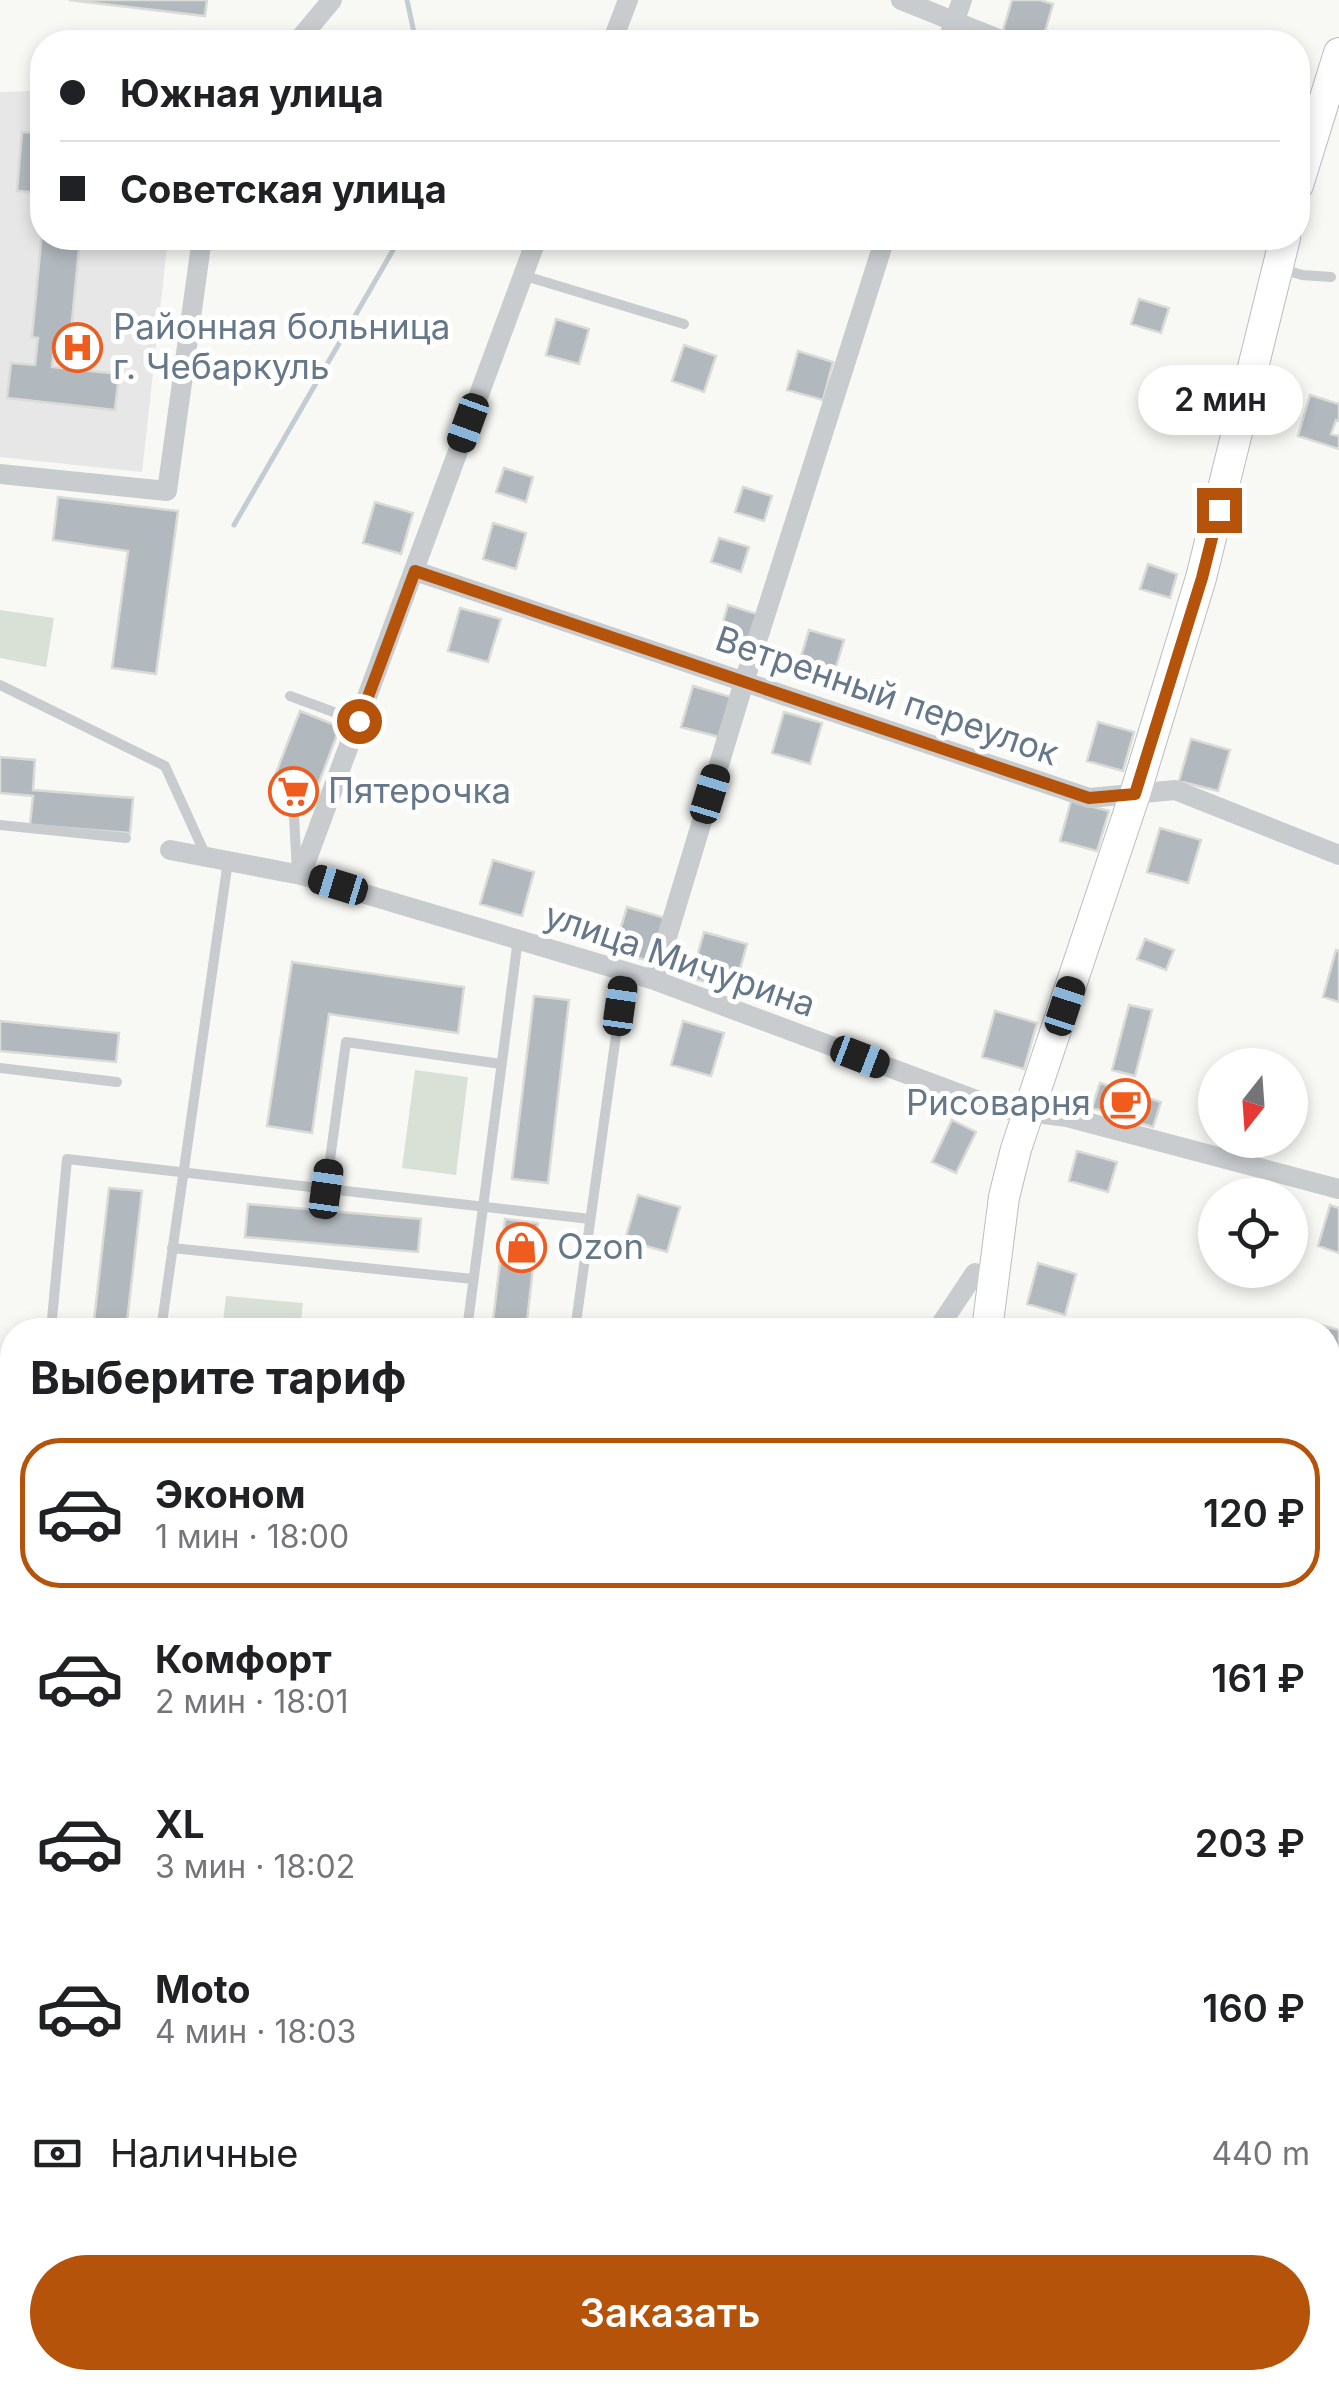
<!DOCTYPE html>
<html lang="ru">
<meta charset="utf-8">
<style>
:root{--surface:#fff;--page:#f2f2f2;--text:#202124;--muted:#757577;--line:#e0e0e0;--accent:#b45309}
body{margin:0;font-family:Inter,sans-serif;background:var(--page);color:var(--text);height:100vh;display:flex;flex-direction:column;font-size:38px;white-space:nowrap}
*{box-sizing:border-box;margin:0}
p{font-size:32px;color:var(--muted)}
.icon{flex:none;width:55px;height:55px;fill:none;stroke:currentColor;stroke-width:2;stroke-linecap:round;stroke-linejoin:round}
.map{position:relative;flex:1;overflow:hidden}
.side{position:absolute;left:0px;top:1318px;width:1340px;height:1072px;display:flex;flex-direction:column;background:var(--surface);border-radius:40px 40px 0 0;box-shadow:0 5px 15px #0003}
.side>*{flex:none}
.top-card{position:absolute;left:30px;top:30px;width:1280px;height:220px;border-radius:40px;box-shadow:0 5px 15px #0003;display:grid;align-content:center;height:220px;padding:0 30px;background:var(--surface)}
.needle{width:65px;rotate:197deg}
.buttons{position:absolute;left:1198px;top:1048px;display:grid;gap:20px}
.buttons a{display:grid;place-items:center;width:110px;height:110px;border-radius:50%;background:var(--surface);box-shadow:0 5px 15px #0003;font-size:50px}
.end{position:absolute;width:45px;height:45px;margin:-22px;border:12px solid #b45309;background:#fff;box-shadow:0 0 0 5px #fff}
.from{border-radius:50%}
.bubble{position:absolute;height:70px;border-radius:35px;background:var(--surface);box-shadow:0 5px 15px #0003;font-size:32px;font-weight:600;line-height:70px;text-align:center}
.car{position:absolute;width:30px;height:60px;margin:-30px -15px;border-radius:12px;box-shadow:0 0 8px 2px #0007;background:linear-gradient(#222 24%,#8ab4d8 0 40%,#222 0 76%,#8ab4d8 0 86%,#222 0)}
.top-card b{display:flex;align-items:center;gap:35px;height:95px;font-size:38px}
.top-card b+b{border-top:2px solid var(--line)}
.top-card i{width:25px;height:25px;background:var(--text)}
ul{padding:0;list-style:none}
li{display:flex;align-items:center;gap:30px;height:150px;margin:0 20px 15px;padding:0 10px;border:5px solid transparent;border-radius:40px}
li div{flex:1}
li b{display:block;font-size:38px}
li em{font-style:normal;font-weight:600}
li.selected{border-color:var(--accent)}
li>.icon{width:90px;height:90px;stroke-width:1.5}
h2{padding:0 30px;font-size:45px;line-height:120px}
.pay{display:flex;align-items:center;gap:25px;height:110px;padding:0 30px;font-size:38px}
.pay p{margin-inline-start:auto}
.button{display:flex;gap:20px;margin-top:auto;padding:20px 30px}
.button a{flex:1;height:115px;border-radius:60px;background:var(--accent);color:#fff;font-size:40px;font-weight:600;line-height:115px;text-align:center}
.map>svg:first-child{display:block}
.built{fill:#e6e7e6}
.green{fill:#d9e1d6}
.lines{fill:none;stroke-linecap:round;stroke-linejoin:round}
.stream{stroke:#c2ccd2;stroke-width:5}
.building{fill:#b1b8be;stroke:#dadad7;stroke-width:2.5}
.secondary-casing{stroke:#babfc4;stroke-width:30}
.primary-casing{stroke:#b9bdc1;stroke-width:32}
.service{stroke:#c8cccf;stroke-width:10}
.minor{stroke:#c8cccf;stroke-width:20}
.secondary{stroke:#fff;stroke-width:28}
.primary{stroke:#fff;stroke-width:30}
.route{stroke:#b45309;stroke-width:12}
.labels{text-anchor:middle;stroke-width:10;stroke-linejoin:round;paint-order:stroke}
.poi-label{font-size:35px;fill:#657788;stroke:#fff;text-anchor:start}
.street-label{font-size:35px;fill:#657788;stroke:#fff}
</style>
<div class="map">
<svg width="1339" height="2388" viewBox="0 0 1339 2388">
<rect width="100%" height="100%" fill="#f8f8f5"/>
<path class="built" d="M42 91V238H168L142 472 0 457V92Z
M0 1943 12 1944V2157L0 2156Z"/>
<path class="green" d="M0 610 54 618 46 667 0 658Z
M415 1070 468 1077 456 1175 402 1168Z
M226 1296 303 1303 300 1330H222Z
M0 1486 12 1487 11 1551 0 1550Z"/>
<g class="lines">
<path class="stream" d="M407 0 416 42
M234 525 400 238"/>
</g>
<path class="building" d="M69 0H207L205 16Z
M1012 0H1040L1053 4 1042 42 1002 34Z
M22 132 42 133V193L17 191Z
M42 232V238H80L70 341 55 339 52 367 119 374 115 410 7 398 11 363 35 365 38 338 32 337Z
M1139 299 1169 308 1161 333 1131 324Z
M556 319 589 329 579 364 546 355Z
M684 345 716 356 704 392 672 381Z
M798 351 833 362 823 400 787 390Z
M1310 395 1339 404V421L1336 420 1331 434 1339 436V449L1298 436Z
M504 468 533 477 526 502 496 492Z
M743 487 772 496 764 521 735 512Z
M58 497 178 511 156 674 112 668 128 551 53 540Z
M375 502 413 513 401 554 363 543Z
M493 523 526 533 516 569 483 559Z
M719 538 749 547 741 572 711 562Z
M1148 564 1177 574 1170 598 1140 589Z
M728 605 760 615 750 650 718 640Z
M460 608 501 619 488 662 448 651Z
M809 630 844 640 833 677 798 667Z
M693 686 731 697 719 737 681 727Z
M300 711 340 727 310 806 269 791Z
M784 712 822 723 810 764 772 753Z
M1098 722 1134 732 1123 771 1087 761Z
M1191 739 1230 750 1218 791 1179 781Z
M0 757 35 760 33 790 133 798 130 833 30 825 33 796 0 793Z
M1071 801 1109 811 1097 851 1060 841Z
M1160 828 1201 840 1188 883 1147 872Z
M493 860 534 872 522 916 480 904Z
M627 907 669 919 656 963 614 951Z
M704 932 747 944 734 990 691 978Z
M1145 939 1174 950 1166 970 1137 959Z
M1336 950 1339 951V1002L1323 997Z
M292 962 464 987 458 1033 329 1014 312 1133 267 1126Z
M534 996 569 1000 548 1183 512 1179Z
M1129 1005 1152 1010 1135 1076 1112 1070Z
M995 1011 1037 1023 1024 1069 982 1057Z
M0 1021 119 1033 116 1062 0 1051Z
M683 1021 724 1033 711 1076 671 1065Z
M1100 1083 1161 1102 1153 1127 1092 1108Z
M952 1120 976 1132 956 1173 932 1162Z
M1077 1151 1117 1162 1108 1192 1069 1181Z
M109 1188 142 1191 126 1330H93Z
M638 1195 680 1207 667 1252 625 1240Z
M248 1204 421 1219 418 1252 245 1237Z
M1330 1205 1339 1208V1253L1318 1246Z
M505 1219 538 1223 526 1330H492Z
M1038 1263 1076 1274 1065 1315 1027 1304Z
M1303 1320 1339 1330V1361L1334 1380 1328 1378V1330H1300Z
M1328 1649 1339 1652V1678L1334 1697 1328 1695Z
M0 1990 12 1991V2030L0 2029Z
M0 2192 12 2193V2225L0 2224Z
M238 2378 297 2379 296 2388H236Z
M769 2378H809L808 2388H768Z"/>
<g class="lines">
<defs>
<path id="secondary" d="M0 1906 12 1907"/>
<path id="primary" d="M1298 185 1339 53
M987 1330 1004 1197 1016 1149 1135 794 1201 578 1285 238
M850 2388 852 2378"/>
</defs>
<use href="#secondary" class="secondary-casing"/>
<use href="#primary" class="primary-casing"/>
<path class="service" d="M1279 268 1302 275 1331 277
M522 275 684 324
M0 685 165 766 206 856
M290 696 358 721
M294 816 297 872
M0 825 126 838
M0 1068 117 1082
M326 1189 346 1042 501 1064
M172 1248 473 1279
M51 1330 67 1159 590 1219
M161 1330 228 861
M467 1330 518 939
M575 1330 625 971
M0 1372 12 1373
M0 1453 12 1455
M0 1575 12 1576
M0 1658 12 1659
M0 1847 12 1719
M0 2052 12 2053
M0 2229 8 2230 0 2306
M0 2351 12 2352
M0 2379 76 2387
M338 2383 396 2388
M482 2388 483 2378
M584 2388 585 2378
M751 2388 752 2378"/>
<path class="minor" d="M901 0 1006 42
M297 42 332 0
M612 42 628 0
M947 42 962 0
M0 474 167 491 202 238
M415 571 1089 798 1175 790 1339 855
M170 850 301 875 654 980 998 1108 1067 1117 1339 1189
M301 875 537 238
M654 980 744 682 885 238
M937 1330 975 1273
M1328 1409 1339 1411
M1328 1533 1339 1510
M1328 1863 1339 1864
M1170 2378 1203 2388
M1127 2388 1129 2378"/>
<use href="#secondary" class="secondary"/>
<use href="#primary" class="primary"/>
</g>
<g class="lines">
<path class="route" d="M359 721 415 571 1089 798 1135 794 1202 578 1219 510"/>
</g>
<defs>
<symbol id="hospital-ring" viewBox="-11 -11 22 22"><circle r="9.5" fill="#fff" stroke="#f05b1e" stroke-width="1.5"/><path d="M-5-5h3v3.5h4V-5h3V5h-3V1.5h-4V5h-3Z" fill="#f05b1e"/></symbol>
<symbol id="supermarket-ring" viewBox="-11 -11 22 22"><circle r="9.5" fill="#fff" stroke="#f05b1e" stroke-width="1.5"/><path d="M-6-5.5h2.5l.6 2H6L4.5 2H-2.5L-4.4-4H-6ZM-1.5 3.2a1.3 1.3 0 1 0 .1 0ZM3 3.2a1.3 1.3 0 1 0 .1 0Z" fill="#f05b1e"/></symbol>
<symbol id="cafe-ring" viewBox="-11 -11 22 22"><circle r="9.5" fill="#fff" stroke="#f05b1e" stroke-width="1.5"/><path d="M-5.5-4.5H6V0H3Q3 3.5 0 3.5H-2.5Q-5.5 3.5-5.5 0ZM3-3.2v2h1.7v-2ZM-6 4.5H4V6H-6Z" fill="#f05b1e"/></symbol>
<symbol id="shop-ring" viewBox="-11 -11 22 22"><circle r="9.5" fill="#fff" stroke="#f05b1e" stroke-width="1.5"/><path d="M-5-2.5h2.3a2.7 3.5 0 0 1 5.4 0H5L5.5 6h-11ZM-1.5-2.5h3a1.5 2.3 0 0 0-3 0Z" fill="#f05b1e"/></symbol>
</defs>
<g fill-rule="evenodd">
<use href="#hospital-ring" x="50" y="320" width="55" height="55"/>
<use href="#supermarket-ring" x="266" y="764" width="55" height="55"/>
<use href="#cafe-ring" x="1098" y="1076" width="55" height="55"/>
<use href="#shop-ring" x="494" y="1220" width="55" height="55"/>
</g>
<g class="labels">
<g class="poi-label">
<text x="113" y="339">Районная больница<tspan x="113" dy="40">г. Чебаркуль</tspan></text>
<text x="328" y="803">Пятерочка</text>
<text x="1091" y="1115" text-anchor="end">Рисоварня</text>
<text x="557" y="1259">Ozon</text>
</g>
<g class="street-label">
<text transform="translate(887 696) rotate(19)" y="12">Ветренный переулок</text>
<text transform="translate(680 960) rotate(19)" y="12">улица Мичурина</text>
</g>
</g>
</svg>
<div class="buttons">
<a><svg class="needle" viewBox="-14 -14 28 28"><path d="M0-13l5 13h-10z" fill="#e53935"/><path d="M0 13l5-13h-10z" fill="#757577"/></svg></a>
<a><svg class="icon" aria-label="locate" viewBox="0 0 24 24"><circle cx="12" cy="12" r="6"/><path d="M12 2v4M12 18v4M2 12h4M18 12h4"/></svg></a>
</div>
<i class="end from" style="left:359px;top:721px"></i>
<i class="end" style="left:1219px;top:510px"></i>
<div class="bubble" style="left:1138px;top:365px;width:165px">2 мин</div>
<i class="car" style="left:468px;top:423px;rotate:200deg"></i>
<i class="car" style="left:710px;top:794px;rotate:17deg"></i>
<i class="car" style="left:338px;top:885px;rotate:287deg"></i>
<i class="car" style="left:620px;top:1006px;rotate:8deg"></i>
<i class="car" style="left:1065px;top:1006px;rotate:18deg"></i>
<i class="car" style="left:860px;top:1057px;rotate:111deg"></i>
<i class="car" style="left:326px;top:1189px;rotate:8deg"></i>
<div class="top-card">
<b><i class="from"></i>Южная улица</b>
<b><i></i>Советская улица</b>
</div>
<section class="side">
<h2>Выберите тариф</h2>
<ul>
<li class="selected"><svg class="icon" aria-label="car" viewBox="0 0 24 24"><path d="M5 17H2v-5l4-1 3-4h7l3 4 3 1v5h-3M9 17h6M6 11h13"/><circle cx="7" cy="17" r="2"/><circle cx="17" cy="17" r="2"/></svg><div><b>Эконом</b><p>1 мин · 18:00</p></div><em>120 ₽</em></li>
<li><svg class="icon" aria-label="car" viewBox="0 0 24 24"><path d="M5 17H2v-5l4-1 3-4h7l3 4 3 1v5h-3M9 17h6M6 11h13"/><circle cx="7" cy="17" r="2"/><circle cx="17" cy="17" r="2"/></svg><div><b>Комфорт</b><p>2 мин · 18:01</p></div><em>161 ₽</em></li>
<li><svg class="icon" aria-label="car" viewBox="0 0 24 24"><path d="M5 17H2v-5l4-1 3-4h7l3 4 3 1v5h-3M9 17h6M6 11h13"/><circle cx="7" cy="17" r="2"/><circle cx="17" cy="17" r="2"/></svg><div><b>XL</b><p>3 мин · 18:02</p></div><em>203 ₽</em></li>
<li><svg class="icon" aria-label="car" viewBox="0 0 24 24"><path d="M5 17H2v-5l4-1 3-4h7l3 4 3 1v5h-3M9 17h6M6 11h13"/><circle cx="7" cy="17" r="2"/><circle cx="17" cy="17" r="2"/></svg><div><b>Moto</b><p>4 мин · 18:03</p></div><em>160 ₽</em></li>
</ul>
<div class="pay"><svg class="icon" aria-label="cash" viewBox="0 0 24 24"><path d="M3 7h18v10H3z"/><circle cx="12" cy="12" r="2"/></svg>Наличные<p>440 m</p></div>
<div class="button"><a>Заказать</a></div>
</section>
</div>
